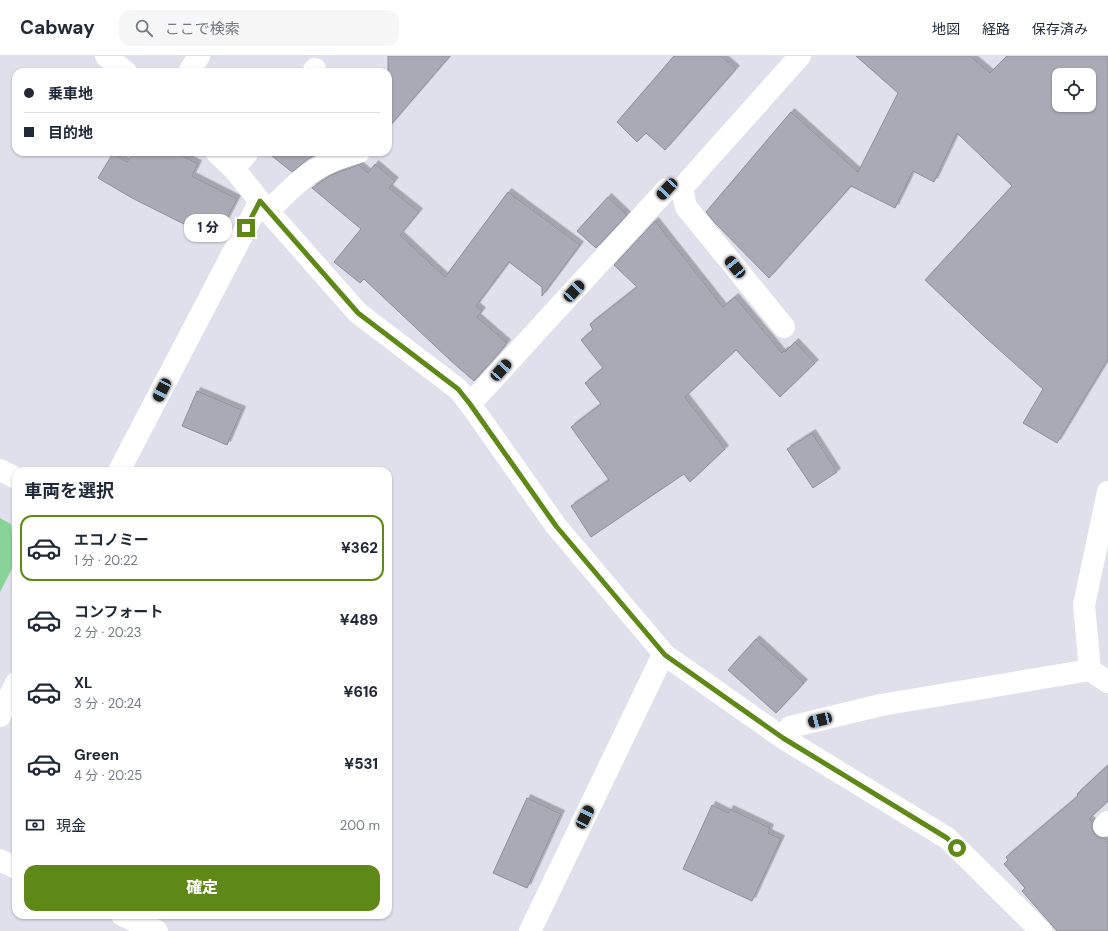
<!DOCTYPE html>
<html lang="ja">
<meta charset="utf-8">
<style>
:root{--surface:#fff;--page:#f6f6f7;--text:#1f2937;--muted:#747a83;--line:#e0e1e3;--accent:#5e8917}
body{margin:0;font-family:"DM Sans","Noto Sans JP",sans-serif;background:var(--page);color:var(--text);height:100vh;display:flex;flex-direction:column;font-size:15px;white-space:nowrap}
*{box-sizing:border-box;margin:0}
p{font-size:13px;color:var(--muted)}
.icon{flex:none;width:22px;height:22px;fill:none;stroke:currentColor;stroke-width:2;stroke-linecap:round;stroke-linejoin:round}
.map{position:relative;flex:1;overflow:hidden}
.panel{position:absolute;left:12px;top:411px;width:380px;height:452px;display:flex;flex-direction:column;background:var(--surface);border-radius:12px;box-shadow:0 1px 3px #0004}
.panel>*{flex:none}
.guide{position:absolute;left:12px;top:12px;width:380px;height:88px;border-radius:12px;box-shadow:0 1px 3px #0004;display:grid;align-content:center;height:88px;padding:0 12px;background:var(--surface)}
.buttons{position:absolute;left:1052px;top:12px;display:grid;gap:8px}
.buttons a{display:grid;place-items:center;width:44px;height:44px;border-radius:8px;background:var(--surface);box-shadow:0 1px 3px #0004;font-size:20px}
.end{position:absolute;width:18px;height:18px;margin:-9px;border:5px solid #5e8917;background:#fff;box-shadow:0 0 0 2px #fff}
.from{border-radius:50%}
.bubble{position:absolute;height:28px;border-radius:12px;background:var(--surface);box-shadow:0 1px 3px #0004;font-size:13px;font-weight:800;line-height:28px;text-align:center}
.car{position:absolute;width:12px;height:24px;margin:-12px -6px;border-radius:5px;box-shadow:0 0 3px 1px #0007;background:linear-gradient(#222 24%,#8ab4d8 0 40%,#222 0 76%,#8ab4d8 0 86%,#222 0)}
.guide b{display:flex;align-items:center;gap:14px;height:38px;font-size:15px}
.guide b+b{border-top:1px solid var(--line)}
.guide i{width:10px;height:10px;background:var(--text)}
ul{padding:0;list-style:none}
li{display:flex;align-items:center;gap:12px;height:66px;margin:0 8px 6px;padding:0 4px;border:2px solid transparent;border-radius:12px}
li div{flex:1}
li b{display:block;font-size:15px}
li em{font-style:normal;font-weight:800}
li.current{border-color:var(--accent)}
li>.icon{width:36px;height:36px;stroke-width:1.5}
h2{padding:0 12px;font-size:18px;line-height:48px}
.pay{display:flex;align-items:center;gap:10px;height:44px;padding:0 12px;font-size:15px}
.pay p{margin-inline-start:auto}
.button{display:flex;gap:8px;margin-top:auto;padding:8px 12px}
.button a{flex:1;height:46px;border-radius:12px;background:var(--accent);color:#fff;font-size:16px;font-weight:800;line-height:46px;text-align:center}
header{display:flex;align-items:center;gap:24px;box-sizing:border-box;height:56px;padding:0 20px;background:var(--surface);border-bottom:1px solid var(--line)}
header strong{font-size:19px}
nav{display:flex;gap:22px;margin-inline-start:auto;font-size:14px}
.search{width:280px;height:36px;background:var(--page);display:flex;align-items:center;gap:10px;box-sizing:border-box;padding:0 14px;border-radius:12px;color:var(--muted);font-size:15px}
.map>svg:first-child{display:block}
.green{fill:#89d398}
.building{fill:#a9aab6;stroke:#8e8f9a;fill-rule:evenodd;filter:url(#shadow)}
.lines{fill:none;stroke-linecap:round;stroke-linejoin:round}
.minor{stroke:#fff;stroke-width:22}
.route{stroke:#5e8917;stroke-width:5}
</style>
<header>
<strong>Cabway</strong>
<div class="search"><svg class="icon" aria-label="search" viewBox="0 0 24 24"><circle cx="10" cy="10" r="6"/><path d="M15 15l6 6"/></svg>ここで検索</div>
<nav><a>地図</a><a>経路</a><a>保存済み</a></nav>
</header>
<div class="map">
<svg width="1108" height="875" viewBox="0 0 1108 875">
<defs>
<filter id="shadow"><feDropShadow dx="3.5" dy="-3.5" stdDeviation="0" flood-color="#0004"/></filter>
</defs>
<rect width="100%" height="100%" fill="#dfe0ec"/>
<path class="green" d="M0 462 11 468 15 507 0 536Z"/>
<path class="building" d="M388 0H450L388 72Z
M674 0H721L736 13 665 94 646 77 637 86 617 66Z
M856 0H970L990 17 1007 0H1108V303L1057 387 1023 367 1043 333 985 281 925 224 1012 130 957 77 934 126 913 115 895 152 851 130 852 129 769 222 715 167 706 156 791 56 858 116 898 37ZM1059 19H1089V49H1059Z
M134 96H175L198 108 192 120 237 143 216 184 132 142 98 122 113 97 127 106Z
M267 96H322L308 103 292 116Z
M375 108 395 125 389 132 419 156 400 179 445 221 508 136 580 189 542 240V231L509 206 476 250 482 255 477 261 507 287 499 297 474 325 450 304 364 223 360 227 334 206 361 173 312 132 331 119 359 109 368 117Z
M608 141 627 159 596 192 577 175Z
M655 165 723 251 735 241 782 297 785 294V296L795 286 815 307 780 341 736 294 685 341 725 393 690 426 684 418 591 481 571 450 609 424 571 371 601 348 585 327 603 312 581 284 593 274 590 268 637 231 614 209Z
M197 335 242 354 227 389 182 370Z
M812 377 837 416 813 432 787 393Z
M756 583 804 627 776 657 728 614Z
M1108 709V745L1089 763 1092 766V773L1095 779 1100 782H1105L1108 786V875H1057L1022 835 1025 832 1004 808 1008 804 1006 801 1078 740 1077 738Z
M527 742 561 758 527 832 493 817Z
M712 749 728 757 730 753 770 772 768 777 781 783 752 845 683 813Z"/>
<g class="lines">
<path class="minor" d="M106 0 126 16
M189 16 199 0
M313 16 315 13
M216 96 234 113 268 155 358 257 458 333 470 348 556 470 665 599 783 682 947 782 1041 875
M234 113 248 96
M268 155C283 141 298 124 315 114 329 105 344 101 359 96
M784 271 686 151 682 132 800 0
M470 348 667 133 682 132
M0 414 16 422
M119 415 260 145
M1090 614 1084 549 1108 436
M0 660 16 627
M783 682 790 671 881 649 1090 614 1108 626
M1104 770 1108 766
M0 804 16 812
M122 859 157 875
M530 875 660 605 665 599"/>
</g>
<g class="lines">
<path class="route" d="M246 172 260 145 358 257 458 333 470 348 556 470 665 599 783 682 947 782 957 792"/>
</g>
</svg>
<div class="buttons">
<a><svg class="icon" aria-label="locate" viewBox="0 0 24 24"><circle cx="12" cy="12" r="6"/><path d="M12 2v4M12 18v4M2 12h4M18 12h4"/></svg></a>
</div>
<i class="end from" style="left:957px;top:792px"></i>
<i class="end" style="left:246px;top:172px"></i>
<div class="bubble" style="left:184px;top:158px;width:48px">1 分</div>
<i class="car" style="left:667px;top:133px;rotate:223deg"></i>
<i class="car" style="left:735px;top:211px;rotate:321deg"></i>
<i class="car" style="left:574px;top:235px;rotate:43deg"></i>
<i class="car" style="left:501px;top:314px;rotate:42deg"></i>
<i class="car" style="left:162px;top:334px;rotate:207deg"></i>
<i class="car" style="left:820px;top:664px;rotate:256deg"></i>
<i class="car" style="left:585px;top:761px;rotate:26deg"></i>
<div class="guide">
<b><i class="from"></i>乗車地</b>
<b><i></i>目的地</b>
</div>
<section class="panel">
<h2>車両を選択</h2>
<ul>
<li class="current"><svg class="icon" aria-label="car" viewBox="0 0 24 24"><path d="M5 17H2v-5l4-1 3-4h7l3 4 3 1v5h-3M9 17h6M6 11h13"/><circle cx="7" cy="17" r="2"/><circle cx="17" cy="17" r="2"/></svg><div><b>エコノミー</b><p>1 分 · 20:22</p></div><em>¥362</em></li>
<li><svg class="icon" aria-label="car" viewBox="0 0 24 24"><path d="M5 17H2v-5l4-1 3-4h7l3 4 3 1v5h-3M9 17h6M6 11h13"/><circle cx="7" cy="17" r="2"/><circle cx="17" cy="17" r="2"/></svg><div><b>コンフォート</b><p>2 分 · 20:23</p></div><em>¥489</em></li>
<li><svg class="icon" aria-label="car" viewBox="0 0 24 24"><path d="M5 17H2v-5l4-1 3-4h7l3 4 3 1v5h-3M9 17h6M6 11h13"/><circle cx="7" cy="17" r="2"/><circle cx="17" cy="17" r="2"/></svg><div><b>XL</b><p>3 分 · 20:24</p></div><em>¥616</em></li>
<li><svg class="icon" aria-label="car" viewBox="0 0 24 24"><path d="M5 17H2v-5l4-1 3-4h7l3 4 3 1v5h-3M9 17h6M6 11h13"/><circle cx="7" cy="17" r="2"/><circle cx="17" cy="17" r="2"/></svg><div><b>Green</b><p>4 分 · 20:25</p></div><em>¥531</em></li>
</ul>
<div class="pay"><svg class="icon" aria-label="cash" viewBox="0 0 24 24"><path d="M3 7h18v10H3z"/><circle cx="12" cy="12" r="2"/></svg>現金<p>200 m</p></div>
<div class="button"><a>確定</a></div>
</section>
</div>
